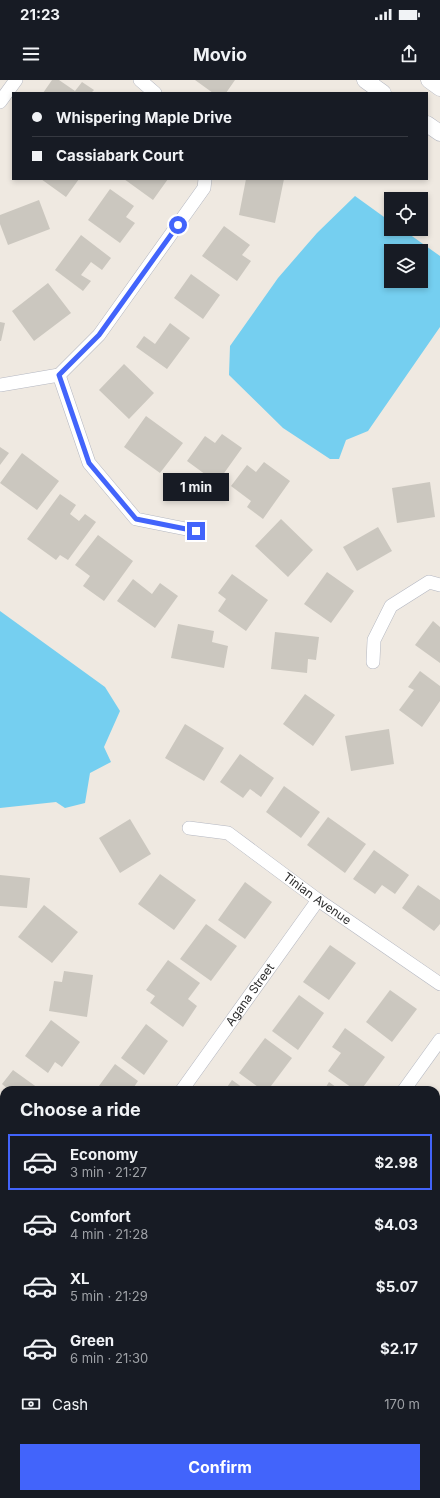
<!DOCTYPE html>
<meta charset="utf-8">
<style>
:root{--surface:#171b24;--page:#20242c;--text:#f1f3f6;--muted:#9ea1a6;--line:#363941;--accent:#4264fb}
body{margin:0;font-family:Inter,sans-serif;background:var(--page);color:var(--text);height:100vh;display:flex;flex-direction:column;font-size:15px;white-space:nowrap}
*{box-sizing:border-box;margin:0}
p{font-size:13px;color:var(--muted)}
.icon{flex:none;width:22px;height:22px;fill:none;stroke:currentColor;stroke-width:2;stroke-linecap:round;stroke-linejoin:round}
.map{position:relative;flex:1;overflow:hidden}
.side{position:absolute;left:0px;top:1006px;width:440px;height:412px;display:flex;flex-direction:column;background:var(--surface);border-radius:12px 12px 0 0;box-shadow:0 2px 6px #0003}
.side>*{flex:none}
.banner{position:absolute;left:12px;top:12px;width:416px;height:88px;border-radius:0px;box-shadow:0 2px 6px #0003;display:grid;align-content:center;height:88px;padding:0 20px;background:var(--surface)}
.buttons{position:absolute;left:384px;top:112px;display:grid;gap:8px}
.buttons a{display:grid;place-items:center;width:44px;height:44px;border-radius:0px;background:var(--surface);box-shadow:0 2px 6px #0003;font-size:20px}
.end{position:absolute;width:18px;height:18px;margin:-9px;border:5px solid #4264fb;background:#fff;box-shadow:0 0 0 2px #fff}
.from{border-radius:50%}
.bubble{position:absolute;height:28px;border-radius:0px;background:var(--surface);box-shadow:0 2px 6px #0003;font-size:13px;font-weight:700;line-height:28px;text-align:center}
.banner b{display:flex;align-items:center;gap:14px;height:38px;font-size:15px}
.banner b+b{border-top:1px solid var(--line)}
.banner i{width:10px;height:10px;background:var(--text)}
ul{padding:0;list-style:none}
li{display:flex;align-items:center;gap:12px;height:56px;margin:0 8px 6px;padding:0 12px;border:2px solid transparent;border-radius:0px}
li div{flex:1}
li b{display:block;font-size:15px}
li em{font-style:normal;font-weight:700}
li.current{border-color:var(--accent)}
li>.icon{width:36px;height:36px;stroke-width:1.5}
h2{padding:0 20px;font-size:18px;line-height:48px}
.pay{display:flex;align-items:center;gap:10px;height:44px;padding:0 20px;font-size:15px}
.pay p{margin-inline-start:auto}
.button{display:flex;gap:8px;margin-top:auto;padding:8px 20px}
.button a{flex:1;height:46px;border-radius:0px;background:var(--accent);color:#fff;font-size:16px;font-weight:700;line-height:46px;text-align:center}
.status{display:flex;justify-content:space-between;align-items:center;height:28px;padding:0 20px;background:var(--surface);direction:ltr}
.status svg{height:11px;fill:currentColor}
header{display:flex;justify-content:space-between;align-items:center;height:52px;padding:0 20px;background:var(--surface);font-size:18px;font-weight:700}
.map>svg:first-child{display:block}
.water{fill:#75cff0;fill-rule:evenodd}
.building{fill:#cbc7bf}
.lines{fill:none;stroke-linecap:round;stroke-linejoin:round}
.minor-casing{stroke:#b4b7c1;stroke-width:14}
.tertiary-casing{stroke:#b4b7c1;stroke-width:17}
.minor{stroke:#fff;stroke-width:13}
.tertiary{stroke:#fff;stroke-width:16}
.route{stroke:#4264fb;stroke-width:5}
.labels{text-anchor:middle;stroke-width:4;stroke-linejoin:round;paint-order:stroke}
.street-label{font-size:12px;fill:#2e2e2e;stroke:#fff}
</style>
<div class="status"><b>21:23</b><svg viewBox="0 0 49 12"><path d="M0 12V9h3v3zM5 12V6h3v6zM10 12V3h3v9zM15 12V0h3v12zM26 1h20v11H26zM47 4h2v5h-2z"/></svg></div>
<header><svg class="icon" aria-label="menu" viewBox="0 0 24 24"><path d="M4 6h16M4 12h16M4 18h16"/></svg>Movio<svg class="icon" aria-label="share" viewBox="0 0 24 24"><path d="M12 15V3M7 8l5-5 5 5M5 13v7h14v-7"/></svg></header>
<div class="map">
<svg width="440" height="1418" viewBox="0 0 440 1418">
<rect width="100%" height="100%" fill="#efe9e1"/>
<path class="water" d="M355 116 391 142V149H402L440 176V247L368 351 346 360 339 379H330L283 348 229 295 230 266 278 198 317 153ZM391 171H421V201H391Z
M0 531 105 607 120 631 104 667 111 682 90 693 85 723 65 728 56 722 0 728Z"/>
<path class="building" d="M52 0H59L75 11 82 2 94 10 91 13H43Z
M195 0H235L226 13H213Z
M41 99H79L66 117Z
M124 99H168L153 120Z
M246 99H284L275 143 239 135Z
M110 109 134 126 126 137 135 143 120 163 88 140Z
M39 120 50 149 8 165 0 144V135Z
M224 146 250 165 242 175 251 181 237 201 202 176Z
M81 155 111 178 102 190 91 182 81 195 91 201 83 211 55 190Z
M191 194 220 215 203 239 174 218Z
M48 203 71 233 34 261 12 231Z
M0 242 5 243 1 261H0Z
M170 243 190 258 167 289 136 267 144 256 155 264Z
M124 284 154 313 129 339 99 310Z
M146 336 183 363 160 393 124 367Z
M222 354 242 368 217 403 187 381 205 356 215 363Z
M0 367 9 373 0 385Z
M22 373 59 401 37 430 0 403Z
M264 382 290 401 263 439 247 427 251 421 231 406 247 385 256 392Z
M430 402 435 437 397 443 392 408Z
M60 414 76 425 70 434 79 441 85 434 96 442 68 480 60 475 56 480 27 459Z
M281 439 313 470 288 497 255 466Z
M378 447 392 471 357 491 343 467Z
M98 455 133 481 104 521 83 506 90 496 75 485Z
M327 492 354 511 331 543 304 524Z
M232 494 268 520 246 551 218 531 226 519 218 513Z
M133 499 152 514 160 503 178 516 155 548 117 521Z
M433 541 440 547V583L415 565Z
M178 544 214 551 212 562 228 566 224 588 171 578Z
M275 552 319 557 316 580 308 579 307 593 271 589Z
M420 591 440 606V621L422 647 399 630 414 610 408 607Z
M305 614 335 635 313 666 283 644Z
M185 644 224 668 204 701 165 678Z
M389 649 394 684 351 691 345 656Z
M240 674 274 698 261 717 250 709 243 718 220 702Z
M284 706 320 732 301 758 266 732Z
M328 737 366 764 345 793 307 765Z
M130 739 151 774 120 793 99 758Z
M374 770 409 795 395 814 382 805 375 814 353 799Z
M160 794 196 820 174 850 138 824Z
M0 795 30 798 27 828 0 826Z
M245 802 272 822 245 859 218 840Z
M418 805 440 820V844L434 851 402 828Z
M44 825 78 852 52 883 18 857Z
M206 844 237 866 211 901 180 879Z
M330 865 356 883 329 920 303 902Z
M168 880 200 903 188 919 197 926 183 947 150 923 155 916 146 910Z
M64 891 93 895 87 937 49 931 54 901 62 902Z
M390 910 417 929 392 962 366 942Z
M299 915 324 933 298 970 272 951Z
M51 940 80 962 62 987 55 982 48 993 25 976Z
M146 944 168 961 144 995 121 978Z
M345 948 385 977 361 1010H355L328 991 341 973 332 967Z
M265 958 292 978 268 1010H262L239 993Z
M115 984 138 1001 132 1010H96Z
M13 990 38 1008 37 1010H7L8 1009 2 1004Z
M232 1000 246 1010H225Z
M329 1002 340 1010H324Z
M4 1015V1038L0 1035V1020Z
M440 1023V1070L436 1067V1047L438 1045 436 1043V1028Z
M436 1081 440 1084V1094L436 1099Z
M4 1135V1185L0 1182V1141Z
M440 1159V1202L438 1205 436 1204V1165Z
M0 1326 4 1329V1375L0 1381Z
M45 1414H70L67 1418H50Z
M162 1414H205L202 1418H159Z
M246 1414H296L293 1418H243Z
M384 1414H408L413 1418H381Z"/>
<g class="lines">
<defs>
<g id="minor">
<path d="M140 0 155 13"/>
<path d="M0 22 16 0"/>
<path d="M59 295 89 383 136 439 196 451"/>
<path d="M0 305 59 295 99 255 204 108 205 99"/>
<path d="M373 582 374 560 391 526 429 502 440 505"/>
<path id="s1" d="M189 748 228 753 318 820 440 904"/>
<path id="s2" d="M182 1010 318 820"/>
<path d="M404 1010 440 960"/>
<path d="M0 1263 4 1258"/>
<path d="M436 1285 440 1279"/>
<path d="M114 1418 117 1414"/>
<path d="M341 1418 344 1414"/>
</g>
<path id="tertiary" d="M365 0 383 13
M429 0 440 8
M427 44 440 53
M0 1087 4 1088
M436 1386 440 1388"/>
</defs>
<use href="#minor" class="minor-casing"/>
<use href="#tertiary" class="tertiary-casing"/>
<use href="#minor" class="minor"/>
<use href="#tertiary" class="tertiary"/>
</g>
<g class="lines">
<path class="route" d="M178 145 99 255 59 295 89 383 136 439 196 451"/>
</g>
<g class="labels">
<g class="street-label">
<text dy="4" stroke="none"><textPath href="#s1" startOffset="150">Tinian Avenue</textPath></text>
<text dy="4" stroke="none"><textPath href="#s2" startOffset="117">Agana Street</textPath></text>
</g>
</g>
</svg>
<div class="buttons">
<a><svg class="icon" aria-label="locate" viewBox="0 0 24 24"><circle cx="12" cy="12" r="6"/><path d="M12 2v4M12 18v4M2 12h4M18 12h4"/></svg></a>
<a><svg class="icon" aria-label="layers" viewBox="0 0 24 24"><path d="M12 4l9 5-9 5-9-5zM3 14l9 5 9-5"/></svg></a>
</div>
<i class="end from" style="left:178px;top:145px"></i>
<i class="end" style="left:196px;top:451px"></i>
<div class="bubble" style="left:163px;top:393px;width:66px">1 min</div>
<div class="banner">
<b><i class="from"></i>Whispering Maple Drive</b>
<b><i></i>Cassiabark Court</b>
</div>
<section class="side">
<h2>Choose a ride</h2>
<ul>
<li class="current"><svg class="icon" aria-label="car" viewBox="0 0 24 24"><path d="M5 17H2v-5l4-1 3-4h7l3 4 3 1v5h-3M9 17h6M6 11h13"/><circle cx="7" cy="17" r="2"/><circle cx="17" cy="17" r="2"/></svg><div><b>Economy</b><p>3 min · 21:27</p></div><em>$2.98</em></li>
<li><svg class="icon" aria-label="car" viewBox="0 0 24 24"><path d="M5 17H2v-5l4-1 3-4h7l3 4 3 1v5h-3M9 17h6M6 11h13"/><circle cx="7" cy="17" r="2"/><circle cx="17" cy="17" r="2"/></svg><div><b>Comfort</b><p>4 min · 21:28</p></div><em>$4.03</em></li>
<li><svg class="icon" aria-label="car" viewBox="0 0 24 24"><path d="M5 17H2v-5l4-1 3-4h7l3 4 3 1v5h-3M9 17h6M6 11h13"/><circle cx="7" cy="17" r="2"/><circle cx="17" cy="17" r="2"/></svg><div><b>XL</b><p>5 min · 21:29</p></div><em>$5.07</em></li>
<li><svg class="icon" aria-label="car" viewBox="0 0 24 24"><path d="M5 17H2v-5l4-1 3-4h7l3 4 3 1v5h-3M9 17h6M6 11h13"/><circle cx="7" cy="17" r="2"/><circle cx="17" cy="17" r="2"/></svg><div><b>Green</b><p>6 min · 21:30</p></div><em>$2.17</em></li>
</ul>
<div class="pay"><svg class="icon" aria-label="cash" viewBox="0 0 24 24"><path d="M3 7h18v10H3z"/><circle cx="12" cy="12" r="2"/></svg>Cash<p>170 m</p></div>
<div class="button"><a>Confirm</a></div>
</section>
</div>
